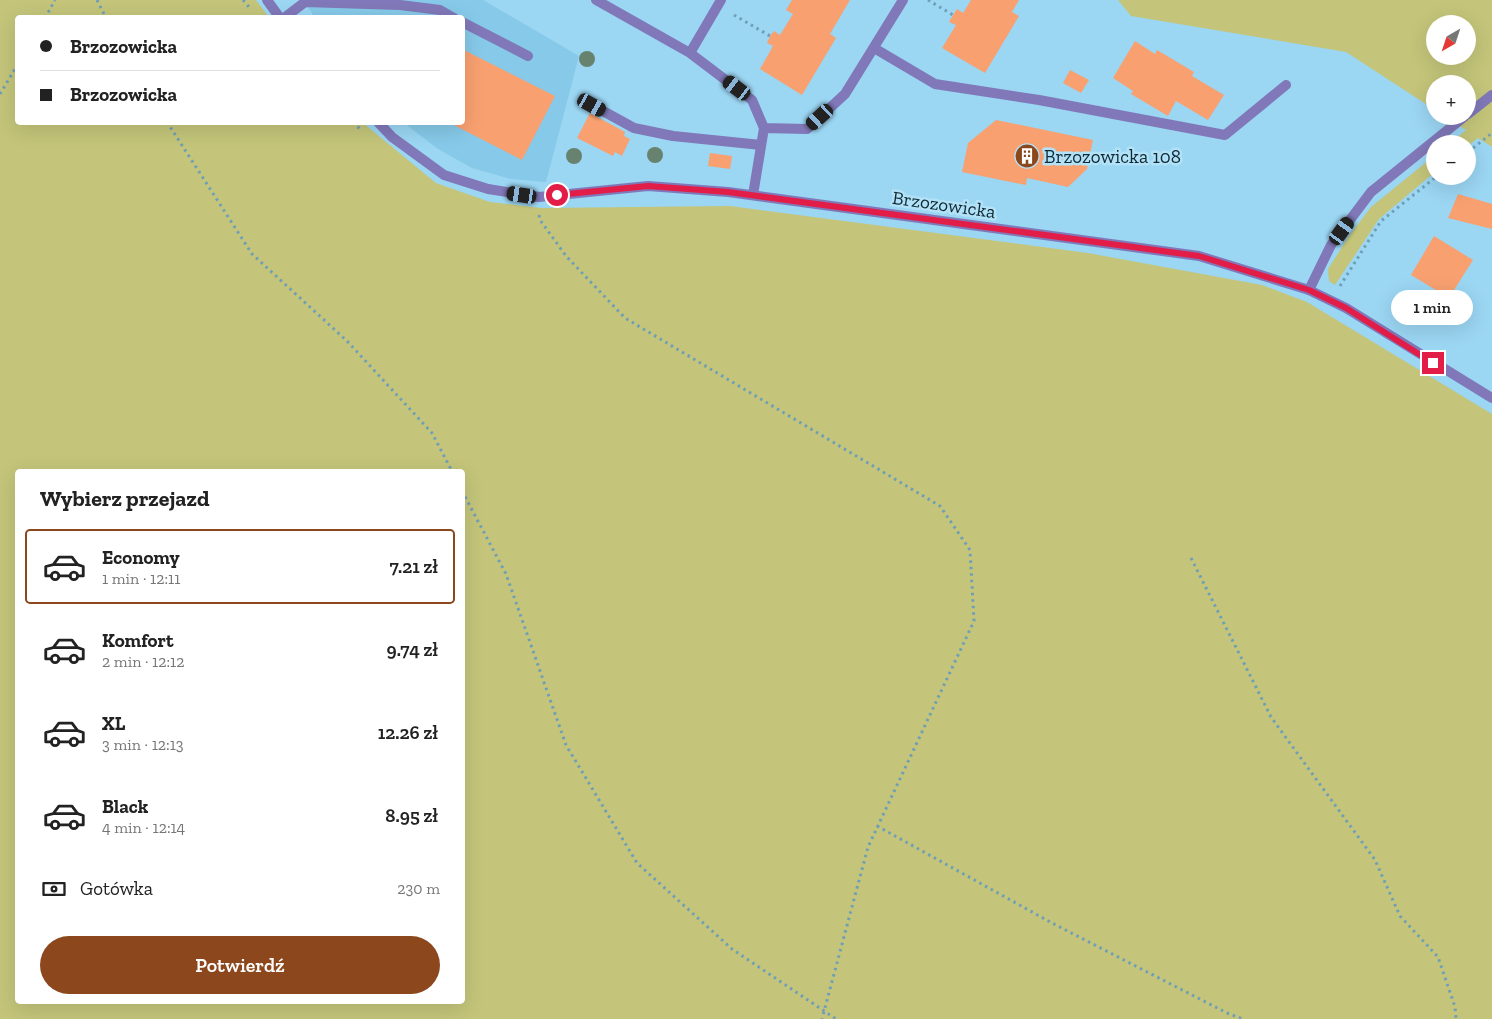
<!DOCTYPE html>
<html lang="pl">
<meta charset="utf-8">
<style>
:root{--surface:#fff;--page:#f6f6f6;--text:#222;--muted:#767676;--line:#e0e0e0;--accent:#8c471d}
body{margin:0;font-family:"Zilla Slab",serif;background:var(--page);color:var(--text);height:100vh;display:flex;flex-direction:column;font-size:19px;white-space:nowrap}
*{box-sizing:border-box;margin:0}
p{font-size:16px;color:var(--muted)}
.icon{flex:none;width:28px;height:28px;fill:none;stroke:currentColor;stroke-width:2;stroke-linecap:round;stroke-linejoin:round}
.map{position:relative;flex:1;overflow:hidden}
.drawer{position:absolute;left:15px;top:469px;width:450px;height:535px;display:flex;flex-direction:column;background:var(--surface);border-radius:5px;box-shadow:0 5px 20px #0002}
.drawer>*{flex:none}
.guide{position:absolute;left:15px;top:15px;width:450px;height:110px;border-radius:5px;box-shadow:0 5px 20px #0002;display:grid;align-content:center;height:110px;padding:0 25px;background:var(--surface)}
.needle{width:32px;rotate:219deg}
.buttons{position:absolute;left:1426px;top:15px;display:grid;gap:10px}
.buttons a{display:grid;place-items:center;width:50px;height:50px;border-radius:50%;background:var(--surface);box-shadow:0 5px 20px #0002;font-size:25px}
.end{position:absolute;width:22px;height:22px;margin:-11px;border:6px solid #e11d48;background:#fff;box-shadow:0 0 0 2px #fff}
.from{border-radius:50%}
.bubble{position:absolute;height:35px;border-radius:18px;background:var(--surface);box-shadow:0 5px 20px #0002;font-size:16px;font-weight:600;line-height:35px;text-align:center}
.car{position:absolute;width:15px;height:30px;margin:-15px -8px;border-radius:6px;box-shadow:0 0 4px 1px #0007;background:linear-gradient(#222 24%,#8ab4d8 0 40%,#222 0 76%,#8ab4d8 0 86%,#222 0)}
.guide b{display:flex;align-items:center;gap:18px;height:48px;font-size:19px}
.guide b+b{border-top:1px solid var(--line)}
.guide i{width:12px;height:12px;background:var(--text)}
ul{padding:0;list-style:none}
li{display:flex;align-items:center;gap:15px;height:75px;margin:0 10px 8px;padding:0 15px;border:2px solid transparent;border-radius:5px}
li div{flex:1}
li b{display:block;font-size:19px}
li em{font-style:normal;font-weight:600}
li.current{border-color:var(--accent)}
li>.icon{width:45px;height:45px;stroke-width:1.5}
h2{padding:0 25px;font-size:22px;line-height:60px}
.pay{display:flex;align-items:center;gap:12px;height:55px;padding:0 25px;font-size:19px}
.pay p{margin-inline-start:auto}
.cta{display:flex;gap:10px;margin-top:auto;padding:10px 25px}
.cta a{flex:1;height:58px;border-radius:30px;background:var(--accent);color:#fff;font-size:20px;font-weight:600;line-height:58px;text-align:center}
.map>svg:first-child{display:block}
.built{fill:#86c9e8}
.green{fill:#c4c57a;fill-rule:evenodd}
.building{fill:#f8a070}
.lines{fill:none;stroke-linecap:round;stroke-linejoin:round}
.path{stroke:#6f9fb6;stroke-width:3;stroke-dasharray:2.5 4;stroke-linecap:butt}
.lane{stroke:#8078b8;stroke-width:10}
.street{stroke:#8078b8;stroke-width:10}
.tree{fill:#688270}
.route{stroke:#e11d48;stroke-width:6}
.labels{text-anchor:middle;stroke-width:5;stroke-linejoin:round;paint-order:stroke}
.poi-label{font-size:19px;fill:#102833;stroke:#b2e2f8;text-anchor:start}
.street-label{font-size:19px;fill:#102833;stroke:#b2e2f8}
</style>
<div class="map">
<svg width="1492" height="1019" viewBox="0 0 1492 1019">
<rect width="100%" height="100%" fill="#9bd6f3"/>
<path class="built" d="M303 0H483L579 56 546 182 511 179 472 168 438 149 404 123 462 122V18L312 17V13Z"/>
<path class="green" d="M0 0H256L269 17 18 18V122L363 123 436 183 490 202 541 208 730 206 1088 253 1262 285 1307 302 1492 414V1019H0ZM18 471H462V1001H18Z
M1118 0H1492V147L1478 138 1468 146V144H1449L1466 130 1445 116H1468V84H1435V110L1346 52 1131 16ZM1435 24H1468V56H1435Z
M1435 155V172L1379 219 1335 285 1329 281 1328 269 1349 236 1371 207Z"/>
<path class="building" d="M792 0H850L830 34 836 38 802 95 760 69 773 46 767 43 770 36 774 31 780 35 793 14 786 10Z
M971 0H1019L1012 12 1019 16 985 73 942 48 956 25 949 22 953 15 957 9 963 13Z
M1135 41 1155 54 1157 50 1194 72 1192 76 1224 95 1208 120 1176 101 1168 116 1131 94 1133 91 1113 78Z
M462 49 555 96 522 160 448 122H462Z
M1070 70 1089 80 1081 93 1063 83Z
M590 113 625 132 624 136 630 139 622 156 615 152 613 156 577 138Z
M996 120 1093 140 1087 169 1068 187 1027 178 1026 185 962 172 968 143Z
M710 153 732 156 730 169 708 166Z
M1458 194 1492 204V229L1448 218Z
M1434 236 1473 260 1449 298 1411 275Z"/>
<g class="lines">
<path class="path" d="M97 0 106 18
M243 0 249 7
M928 0 953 15
M734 15 770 36
M45 18 55 0
M0 94 18 64
M167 122 252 254 347 341 432 433 452 471
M353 122 361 130
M1468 152 1492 133
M539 215 540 220 566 256 625 318 940 506 970 550 974 621 868 847 822 1019
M1340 286 1381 221 1437 176
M462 491 506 574 566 745 637 863 732 949 836 1019
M1191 558 1271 717 1375 860 1400 916 1438 957 1455 1007 1456 1019
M877 826 1052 923 1227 1013 1243 1019"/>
<path class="lane" d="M596 0 690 53 752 100 764 128 753 195
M284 18 305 2 400 5 440 10 454 18
M462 22 528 56
M874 48 935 84 1039 100 1225 135 1286 85
M690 53 721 0
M592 105 634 128 673 136 761 145
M1468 114 1492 95
M764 128 807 129 845 94 903 0
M1309 290 1331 245 1371 192 1465 116"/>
<path class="street" d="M267 0 280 18
M378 122 392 137 444 175 488 189 539 197 648 186 728 192 1199 256 1309 290 1346 308 1492 398"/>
</g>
<g class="tree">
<circle cx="587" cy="59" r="8"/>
<circle cx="655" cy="155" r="8"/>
<circle cx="574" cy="156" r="8"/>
</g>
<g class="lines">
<path class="route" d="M557 195 648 186 728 192 1199 256 1309 290 1346 308 1433 363"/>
</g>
<defs>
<symbol id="building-disc" viewBox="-11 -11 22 22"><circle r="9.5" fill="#8c471d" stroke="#b2e2f8"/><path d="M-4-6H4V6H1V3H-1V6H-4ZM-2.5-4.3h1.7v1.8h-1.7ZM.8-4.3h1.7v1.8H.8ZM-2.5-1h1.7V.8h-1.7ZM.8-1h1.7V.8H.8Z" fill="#fff"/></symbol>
</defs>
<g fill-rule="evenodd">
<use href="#building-disc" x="1013" y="142" width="28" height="28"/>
</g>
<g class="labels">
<g class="poi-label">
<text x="1044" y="163">Brzozowicka 108</text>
</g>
<g class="street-label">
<text transform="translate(944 204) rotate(8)" y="7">Brzozowicka</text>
</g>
</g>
</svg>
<div class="buttons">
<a><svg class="needle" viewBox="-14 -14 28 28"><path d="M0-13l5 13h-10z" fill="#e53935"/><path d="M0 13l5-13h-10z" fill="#767676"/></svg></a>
<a>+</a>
<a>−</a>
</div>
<i class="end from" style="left:557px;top:195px"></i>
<i class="end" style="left:1433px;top:363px"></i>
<div class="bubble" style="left:1391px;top:290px;width:82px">1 min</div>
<i class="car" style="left:737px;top:88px;rotate:307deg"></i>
<i class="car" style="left:592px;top:105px;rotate:119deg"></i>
<i class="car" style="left:820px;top:117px;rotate:228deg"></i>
<i class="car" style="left:522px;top:195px;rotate:279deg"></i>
<i class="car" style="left:1342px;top:231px;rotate:36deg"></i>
<div class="guide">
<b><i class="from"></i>Brzozowicka</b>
<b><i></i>Brzozowicka</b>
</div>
<section class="drawer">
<h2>Wybierz przejazd</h2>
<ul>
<li class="current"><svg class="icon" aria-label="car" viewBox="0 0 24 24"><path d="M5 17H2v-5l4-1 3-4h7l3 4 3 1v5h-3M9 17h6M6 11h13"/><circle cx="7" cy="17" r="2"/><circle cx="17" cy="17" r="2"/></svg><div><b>Economy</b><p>1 min · 12:11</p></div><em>7.21 zł</em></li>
<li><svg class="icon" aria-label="car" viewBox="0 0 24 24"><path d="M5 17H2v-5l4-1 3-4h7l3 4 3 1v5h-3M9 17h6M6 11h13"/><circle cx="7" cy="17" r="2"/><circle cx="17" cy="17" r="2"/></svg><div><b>Komfort</b><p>2 min · 12:12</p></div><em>9.74 zł</em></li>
<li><svg class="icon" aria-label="car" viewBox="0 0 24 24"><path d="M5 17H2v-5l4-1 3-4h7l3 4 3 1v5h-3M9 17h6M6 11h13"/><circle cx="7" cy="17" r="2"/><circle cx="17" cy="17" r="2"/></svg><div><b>XL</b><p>3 min · 12:13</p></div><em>12.26 zł</em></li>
<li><svg class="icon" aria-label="car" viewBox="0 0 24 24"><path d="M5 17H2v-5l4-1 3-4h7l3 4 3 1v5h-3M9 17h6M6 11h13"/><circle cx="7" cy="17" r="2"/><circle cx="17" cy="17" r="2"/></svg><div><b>Black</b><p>4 min · 12:14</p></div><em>8.95 zł</em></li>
</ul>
<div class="pay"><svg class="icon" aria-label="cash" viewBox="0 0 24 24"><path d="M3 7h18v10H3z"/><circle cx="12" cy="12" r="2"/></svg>Gotówka<p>230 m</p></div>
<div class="cta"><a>Potwierdź</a></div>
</section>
</div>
